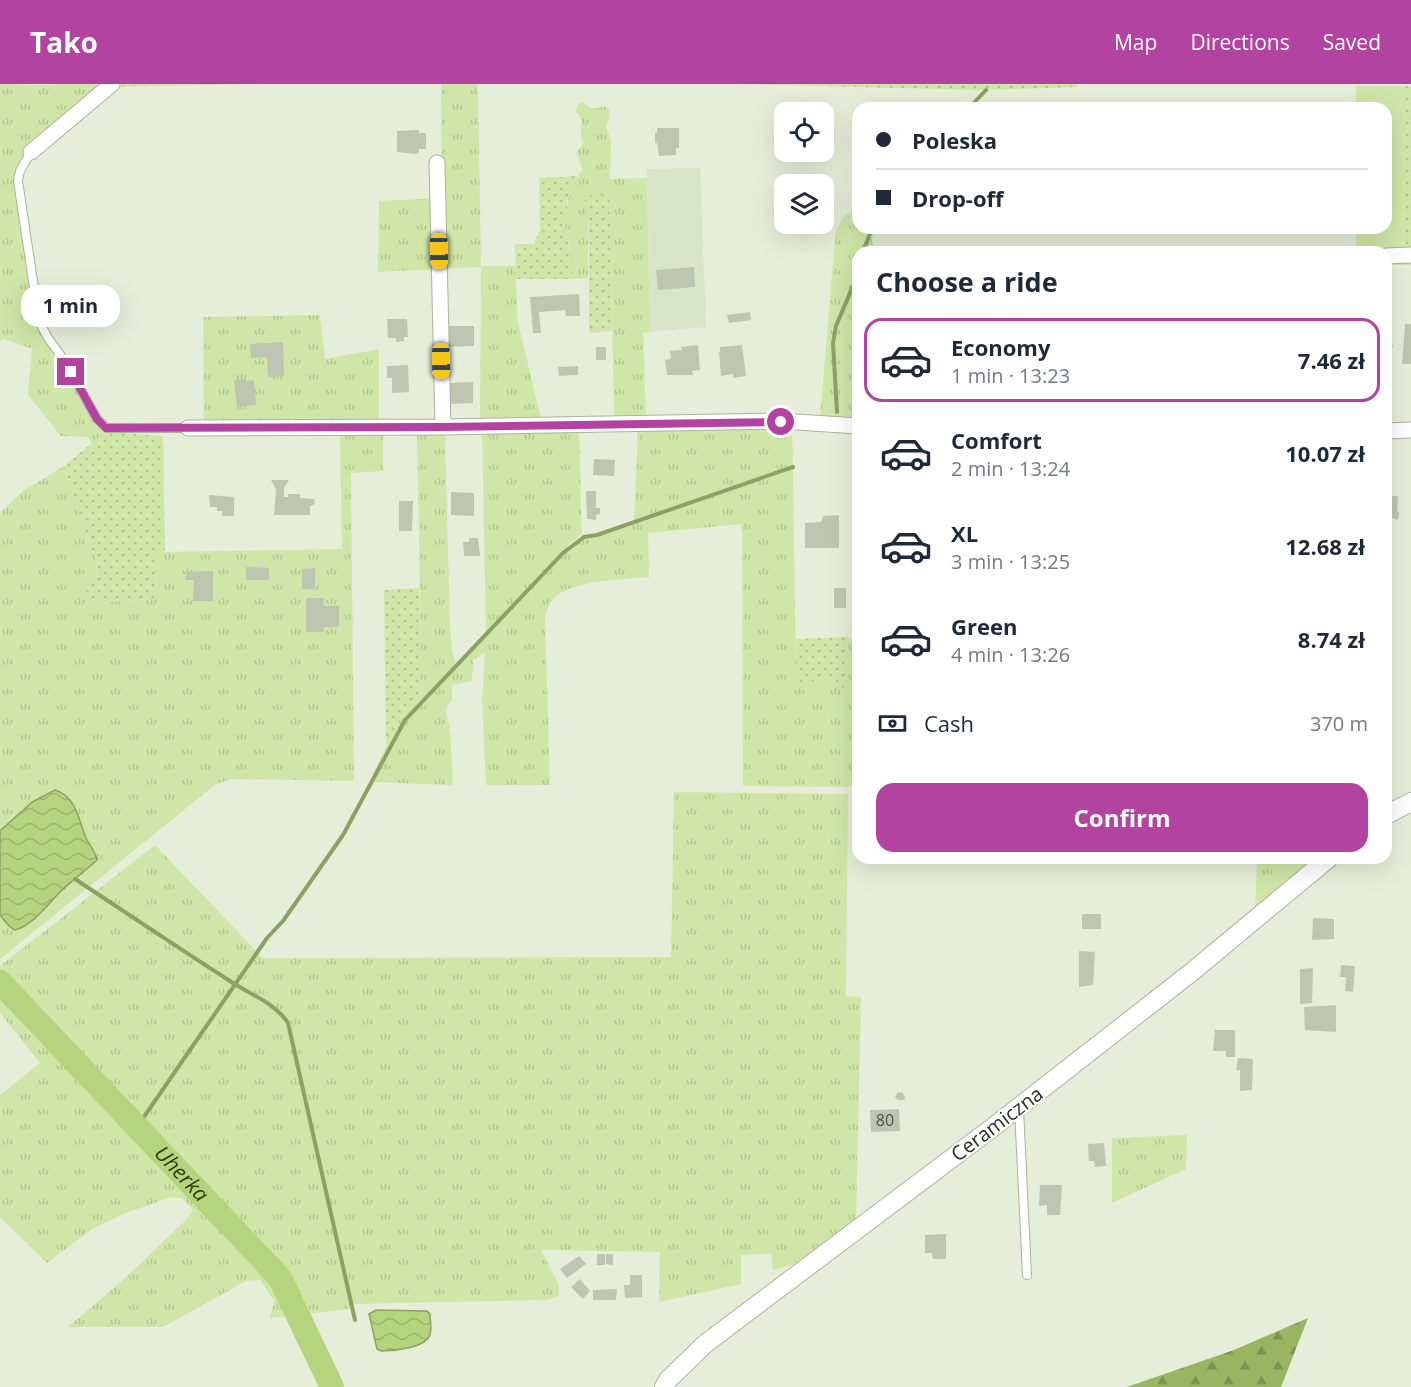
<!DOCTYPE html>
<meta charset="utf-8">
<style>
:root{--surface:#fff;--page:#f2f2f3;--text:#1f2937;--muted:#747a83;--line:#e0e1e3;--accent:#b343a0}
body{margin:0;font-family:"Open Sans",sans-serif;background:var(--page);color:var(--text);height:100vh;display:flex;flex-direction:column;font-size:22px;white-space:nowrap}
*{box-sizing:border-box;margin:0}
p{font-size:20px;color:var(--muted)}
.icon{flex:none;width:33px;height:33px;fill:none;stroke:currentColor;stroke-width:2;stroke-linecap:round;stroke-linejoin:round}
.map{position:relative;flex:1;overflow:hidden}
.side{position:absolute;left:852px;top:162px;width:540px;height:618px;display:flex;flex-direction:column;background:var(--surface);border-radius:18px;box-shadow:0 6px 24px #0002}
.side>*{flex:none}
.guide{position:absolute;left:852px;top:18px;width:540px;height:132px;border-radius:18px;box-shadow:0 6px 24px #0002;display:grid;align-content:center;height:132px;padding:0 24px;background:var(--surface)}
.buttons{position:absolute;left:774px;top:18px;display:grid;gap:12px}
.buttons a{display:grid;place-items:center;width:60px;height:60px;border-radius:12px;background:var(--surface);box-shadow:0 6px 24px #0002;font-size:30px}
.end{position:absolute;width:27px;height:27px;margin:-14px;border:8px solid #b343a0;background:#fff;box-shadow:0 0 0 3px #fff}
.from{border-radius:50%}
.bubble{position:absolute;height:42px;border-radius:18px;background:var(--surface);box-shadow:0 6px 24px #0002;font-size:20px;font-weight:700;line-height:42px;text-align:center}
.car{position:absolute;width:18px;height:36px;margin:-18px -9px;border-radius:8px;box-shadow:0 0 4px 2px #0007;background:linear-gradient(#f5c518 24%,#345 0 40%,#f5c518 0 76%,#345 0 86%,#f5c518 0)}
.guide b{display:flex;align-items:center;gap:21px;height:57px;font-size:22px}
.guide b+b{border-top:2px solid var(--line)}
.guide i{width:15px;height:15px;background:var(--text)}
ul{padding:0;list-style:none}
li{display:flex;align-items:center;gap:18px;height:84px;margin:0 12px 9px;padding:0 12px;border:3px solid transparent;border-radius:18px}
li div{flex:1}
li b{display:block;font-size:22px}
li em{font-style:normal;font-weight:700}
li.selected{border-color:var(--accent)}
li>.icon{width:54px;height:54px;stroke-width:1.5}
h2{padding:0 24px;font-size:27px;line-height:72px}
.pay{display:flex;align-items:center;gap:15px;height:66px;padding:0 24px;font-size:22px}
.pay p{margin-inline-start:auto}
.action{display:flex;gap:12px;margin-top:auto;padding:12px 24px}
.action a{flex:1;height:69px;border-radius:18px;background:var(--accent);color:#fff;font-size:24px;font-weight:700;line-height:69px;text-align:center}
header{display:flex;align-items:center;gap:36px;box-sizing:border-box;height:84px;padding:0 30px;background:var(--accent);color:#fff}
header strong{font-size:28px}
nav{display:flex;gap:33px;margin-inline-start:auto;font-size:21px}
.map>svg:first-child{display:block}
.built{fill:#d8e3c7}
.grass{fill:url(#grass-tufts)}
.forest{fill:url(#forest-firs)}
.park{fill:url(#park-dots)}
.pitch{fill:#cfe6a8}
.water{fill:url(#water-waves);stroke:#8ba263;stroke-width:1.5}
.lines{fill:none;stroke-linecap:round;stroke-linejoin:round}
.stream{stroke:#8ba263;stroke-width:4}
.river{stroke:#b5d47e;stroke-width:24}
.building{fill:#bec6b2}
.service-casing{stroke:#abb39f;stroke-width:10}
.minor-casing{stroke:#abb39f;stroke-width:17}
.tertiary-casing{stroke:#abb39f;stroke-width:20}
.service{stroke:#fff;stroke-width:8}
.minor{stroke:#fff;stroke-width:15}
.tertiary{stroke:#fff;stroke-width:18}
.route{stroke:#b343a0;stroke-width:8}
.labels{text-anchor:middle;stroke-width:4.5;stroke-linejoin:round;paint-order:stroke}
.number-label{font-size:16px;fill:#4e5348}
.street-label{font-size:20px;fill:#292d25;stroke:#fff}
.water-label{font-size:21px;font-style:italic;fill:#2d3f00;stroke:#fff}
</style>
<header>
<strong>Tako</strong>
<nav><a>Map</a><a>Directions</a><a>Saved</a></nav>
</header>
<div class="map">
<svg width="1411" height="1303" viewBox="0 0 1411 1303">
<defs>
<pattern id="grass-tufts" width="24" height="20" patternUnits="userSpaceOnUse" patternTransform="scale(1.5)"><rect width="24" height="20" fill="#cfe6a8"/><path d="M3 7l-1-3M5 7V3M7 7l1-3M15 17l-1-3M17 17v-4M19 17l1-3" fill="none" stroke="#b2c690"/></pattern>
<pattern id="forest-firs" width="22" height="20" patternUnits="userSpaceOnUse" patternTransform="scale(1.5)"><rect width="22" height="20" fill="#98b561"/><path d="M5 1l3.5 6h-7zM16 11l3.5 6h-7z" fill="#7c9450"/></pattern>
<pattern id="park-dots" width="8" height="8" patternUnits="userSpaceOnUse" patternTransform="scale(1.5)"><rect width="8" height="8" fill="#cfe6a8"/><path d="M2 2h.1M6 6h.1" fill="none" stroke="#b2c690" stroke-width="1.8" stroke-linecap="round"/></pattern>
<pattern id="water-waves" width="16" height="10" patternUnits="userSpaceOnUse" patternTransform="scale(1.5)"><rect width="16" height="10" fill="#b5d47e"/><path d="M0 5q4-4 8 0t8 0" fill="none" stroke="#9cb66d"/></pattern>
</defs>
<rect width="100%" height="100%" fill="#e6eed9"/>
<path class="built" d="M700 84 706 243 650 248 647 85Z"/>
<path class="grass" d="M0 0 105 2 73 30 16 92 35 235 93 334 106 348 93 360 87 353 61 352 28 311 32 265 4 255 0 257Z
M441 0H478L481 182H515L518 238 541 335 480 336 481 183 378 188 379 117 442 114Z
M582 18C591 25 594 26 604 22L609 25 610 32 606 42 611 57 610 95 647 94 650 248 643 249 646 333 614 334 610 111 587 124C590 147 587 170 588 194L573 195V178L570 179C569 171 570 162 568 154 567 149 564 145 565 140 566 123 570 98 583 86L576 68 583 60C582 57 581 54 581 51 580 41 585 36 576 28L577 21Z
M858 124V144H876L872 155 876 168H858V334L820 333 836 146 844 132Z
M320 231 325 275 379 265V337L204 340 203 233Z
M792 344 793 381 634 436 638 347Z
M579 348 582 450 565 464 585 455 598 453 793 385 796 599 832 594 848 602 847 553H858V703L743 702 742 440 648 449 649 493C622 496 573 495 553 515 549 519 547 527 545 532L550 701H486L482 618 485 569 473 576 472 597 452 601V616L447 622 446 630 450 645 453 701 369 698 400 634 420 615 421 605 419 599 422 580 420 576 421 564 417 350H445L450 541 452 566 456 579 486 548 482 350Z
M340 350H383V387L351 389 354 697 232 695 216 700 0 875V429L23 407 64 382 97 480 98 487 85 510 87 517 93 519 153 515 157 508 155 468 342 465Z
M674 708 848 710 846 912 861 913 856 1135 792 1181 773 1186 771 1170 741 1171V1200L659 1218 660 1168 541 1166 559 1201V1211L548 1216 356 1220 349 1221V1225L270 1234 274 1217 260 1196 246 1197 163 1243H68L125 1194 185 1137 193 1126 182 1114 172 1113 126 1129 92 1145 47 1179 0 1133V1011L40 979 0 929V882L155 761 263 874 671 873Z
M1257 774H1321L1255 829Z
M1187 1051 1186 1085 1112 1119V1054Z"/>
<path class="forest" d="M1308 1234 1281 1303H1127L1234 1266Z"/>
<path class="park" d="M37 0H261L115 3Z
M734 0H1077V3L982 6Z
M1405 2 1411 3V181H1403Z
M577 92 567 115V132L564 141 568 155 570 178 573 177V195H516L515 160H534L540 146 539 94Z
M588 111H610L612 247 589 249V138L585 127 587 124 584 114Z
M106 348 163 352 165 468H155L157 508 153 515 92 519 87 517 85 510 98 488 97 480 64 382Z
M419 504 421 564 420 576 422 580 419 599 421 605 420 615 400 634 386 662 384 506Z
M847 553 848 603 833 604 832 594 796 600V555Z"/>
<path class="pitch" d="M1356 2H1405L1403 181H1386V168H1356V144H1386V24H1356Z"/>
<path class="water" d="M55 706C76 712 79 737 86 754 90 762 95 767 97 776 85 787 71 797 60 808 47 821 33 841 15 846L9 842 0 831V747L32 718Z
M376 1226 427 1227 430 1230C430 1236 432 1244 430 1250 427 1264 393 1267 381 1267L377 1265 369 1230Z"/>
<g class="lines">
<path class="stream" d="M969 24 986 6
M863 168 872 144
M837 328 833 259 836 242 858 190
M75 795C128 830 180 865 233 899 252 911 276 920 288 939L355 1236
M137 1043 267 854 283 837 343 751 405 636 563 469 584 453 597 451 793 383"/>
<path class="river" id="s1" d="M0 898 280 1194 332 1303"/>
</g>
<path class="building" d="M1386 31H1391V45H1386Z
M657 44H679V64H676V71L659 72 657 59H655V49H657Z
M419 46V49H426V65H419V68L415 70 397 68V47Z
M694 183 695 203 658 206 656 186Z
M579 210 580 232H566L565 226 539 228 541 249H533L530 213Z
M750 228 751 236 729 239 727 231Z
M387 235H407L408 253H404V257L396 258V254H388Z
M1405 240H1411V280H1402Z
M448 242H474V262L448 263Z
M1390 257 1393 262 1391 268H1386V258Z
M283 258 284 292 268 293 267 273 251 274 250 260Z
M698 261 700 286 692 287 693 291H667L665 276 671 275 670 267 682 266 681 263Z
M742 261 746 292 733 294V290L721 292 719 268H720V263Z
M596 263H606V276H596Z
M408 281 409 308 392 309V294H387V282Z
M578 282V291L559 292 558 283Z
M246 295V297L254 296 256 321 237 323 234 296Z
M473 298V319L450 320V299Z
M594 375 615 376 614 392 593 391Z
M271 396H289L284 404V413H288V410H300V414L314 415 315 420 310 422V431H274L276 405Z
M586 407H596V424H600V430L596 431V436L587 435Z
M1386 407H1390V412H1398L1397 427 1399 428V433L1397 436 1390 433V443H1386Z
M451 408 474 409V432L451 431Z
M209 411 234 413V432H222V427H217V423H210Z
M399 417H413L412 447H399Z
M839 431V464H805V439L821 438 823 432Z
M469 454H478L480 472H464L463 458H469Z
M246 483 269 484V496H246Z
M315 484V505H302V485Z
M213 487V517H193L194 496H186V488Z
M834 504H846V524H834Z
M306 514H324V522H339V543H324V548H306Z
M1082 830H1101V845H1082Z
M1313 834 1334 835V855L1312 856Z
M1079 867 1095 868 1093 901 1079 903Z
M1341 881 1355 882 1353 908 1345 907 1346 893H1340Z
M1313 884 1312 919 1300 920V885Z
M1336 921V948L1305 946 1304 923Z
M1215 946H1235V973H1226V967H1213Z
M1238 974 1253 975 1252 1006 1240 1007V986H1236Z
M898 1008 903 1009 905 1013 904 1016H898L895 1013Z
M899 1025 900 1047 871 1048 870 1026Z
M1104 1059 1106 1082 1095 1083 1094 1077H1089L1088 1060Z
M1040 1101H1062L1060 1131H1047V1121L1039 1122Z
M946 1150V1175H933L932 1169H925V1151Z
M597 1170H605V1181H597Z
M606 1170H613V1181L606 1180Z
M579 1172 586 1180 567 1194 560 1185Z
M630 1191H642V1213L625 1214 624 1201H630Z
M580 1195 590 1207 583 1215 571 1203Z
M617 1205 616 1216H593V1206Z"/>
<g class="lines">
<defs>
<path id="service" d="M31 68 20 87 18 97 39 237 48 254 64 276 97 335 107 344H188
M1019 1025 1027 1191"/>
<path id="minor" d="M31 68 112 0
M437 79 443 343
M1386 172 1411 171
M188 344 443 343 781 337 858 342
M1386 347 1411 346"/>
<path id="tertiary" d="M1386 731 1411 718
M664 1303 668 1296 705 1260 992 1044 1193 887 1329 774"/>
</defs>
<use href="#service" class="service-casing"/>
<use href="#minor" class="minor-casing"/>
<use href="#tertiary" class="tertiary-casing"/>
<use href="#service" class="service"/>
<use href="#minor" class="minor"/>
<use href="#tertiary" class="tertiary"/>
</g>
<g class="lines">
<path class="route" d="M71 288 97 335 106 344 443 343 781 338"/>
</g>
<g class="labels">
<g class="number-label">
<text x="885" y="1042">80</text>
</g>
<g class="street-label">
<text transform="translate(997 1040) rotate(-37)" y="7">Ceramiczna</text>
</g>
<g class="water-label">
<text dy="7" stroke="none"><textPath href="#s1" startOffset="264">Uherka</textPath></text>
</g>
</g>
</svg>
<div class="buttons">
<a><svg class="icon" aria-label="locate" viewBox="0 0 24 24"><circle cx="12" cy="12" r="6"/><path d="M12 2v4M12 18v4M2 12h4M18 12h4"/></svg></a>
<a><svg class="icon" aria-label="layers" viewBox="0 0 24 24"><path d="M12 4l9 5-9 5-9-5zM3 14l9 5 9-5"/></svg></a>
</div>
<i class="end from" style="left:781px;top:338px"></i>
<i class="end" style="left:71px;top:288px"></i>
<div class="bubble" style="left:21px;top:201px;width:99px">1 min</div>
<i class="car" style="left:439px;top:167px;rotate:179deg"></i>
<i class="car" style="left:441px;top:277px;rotate:179deg"></i>
<div class="guide">
<b><i class="from"></i>Poleska</b>
<b><i></i>Drop-off</b>
</div>
<section class="side">
<h2>Choose a ride</h2>
<ul>
<li class="selected"><svg class="icon" aria-label="car" viewBox="0 0 24 24"><path d="M5 17H2v-5l4-1 3-4h7l3 4 3 1v5h-3M9 17h6M6 11h13"/><circle cx="7" cy="17" r="2"/><circle cx="17" cy="17" r="2"/></svg><div><b>Economy</b><p>1 min · 13:23</p></div><em>7.46 zł</em></li>
<li><svg class="icon" aria-label="car" viewBox="0 0 24 24"><path d="M5 17H2v-5l4-1 3-4h7l3 4 3 1v5h-3M9 17h6M6 11h13"/><circle cx="7" cy="17" r="2"/><circle cx="17" cy="17" r="2"/></svg><div><b>Comfort</b><p>2 min · 13:24</p></div><em>10.07 zł</em></li>
<li><svg class="icon" aria-label="car" viewBox="0 0 24 24"><path d="M5 17H2v-5l4-1 3-4h7l3 4 3 1v5h-3M9 17h6M6 11h13"/><circle cx="7" cy="17" r="2"/><circle cx="17" cy="17" r="2"/></svg><div><b>XL</b><p>3 min · 13:25</p></div><em>12.68 zł</em></li>
<li><svg class="icon" aria-label="car" viewBox="0 0 24 24"><path d="M5 17H2v-5l4-1 3-4h7l3 4 3 1v5h-3M9 17h6M6 11h13"/><circle cx="7" cy="17" r="2"/><circle cx="17" cy="17" r="2"/></svg><div><b>Green</b><p>4 min · 13:26</p></div><em>8.74 zł</em></li>
</ul>
<div class="pay"><svg class="icon" aria-label="cash" viewBox="0 0 24 24"><path d="M3 7h18v10H3z"/><circle cx="12" cy="12" r="2"/></svg>Cash<p>370 m</p></div>
<div class="action"><a>Confirm</a></div>
</section>
</div>
